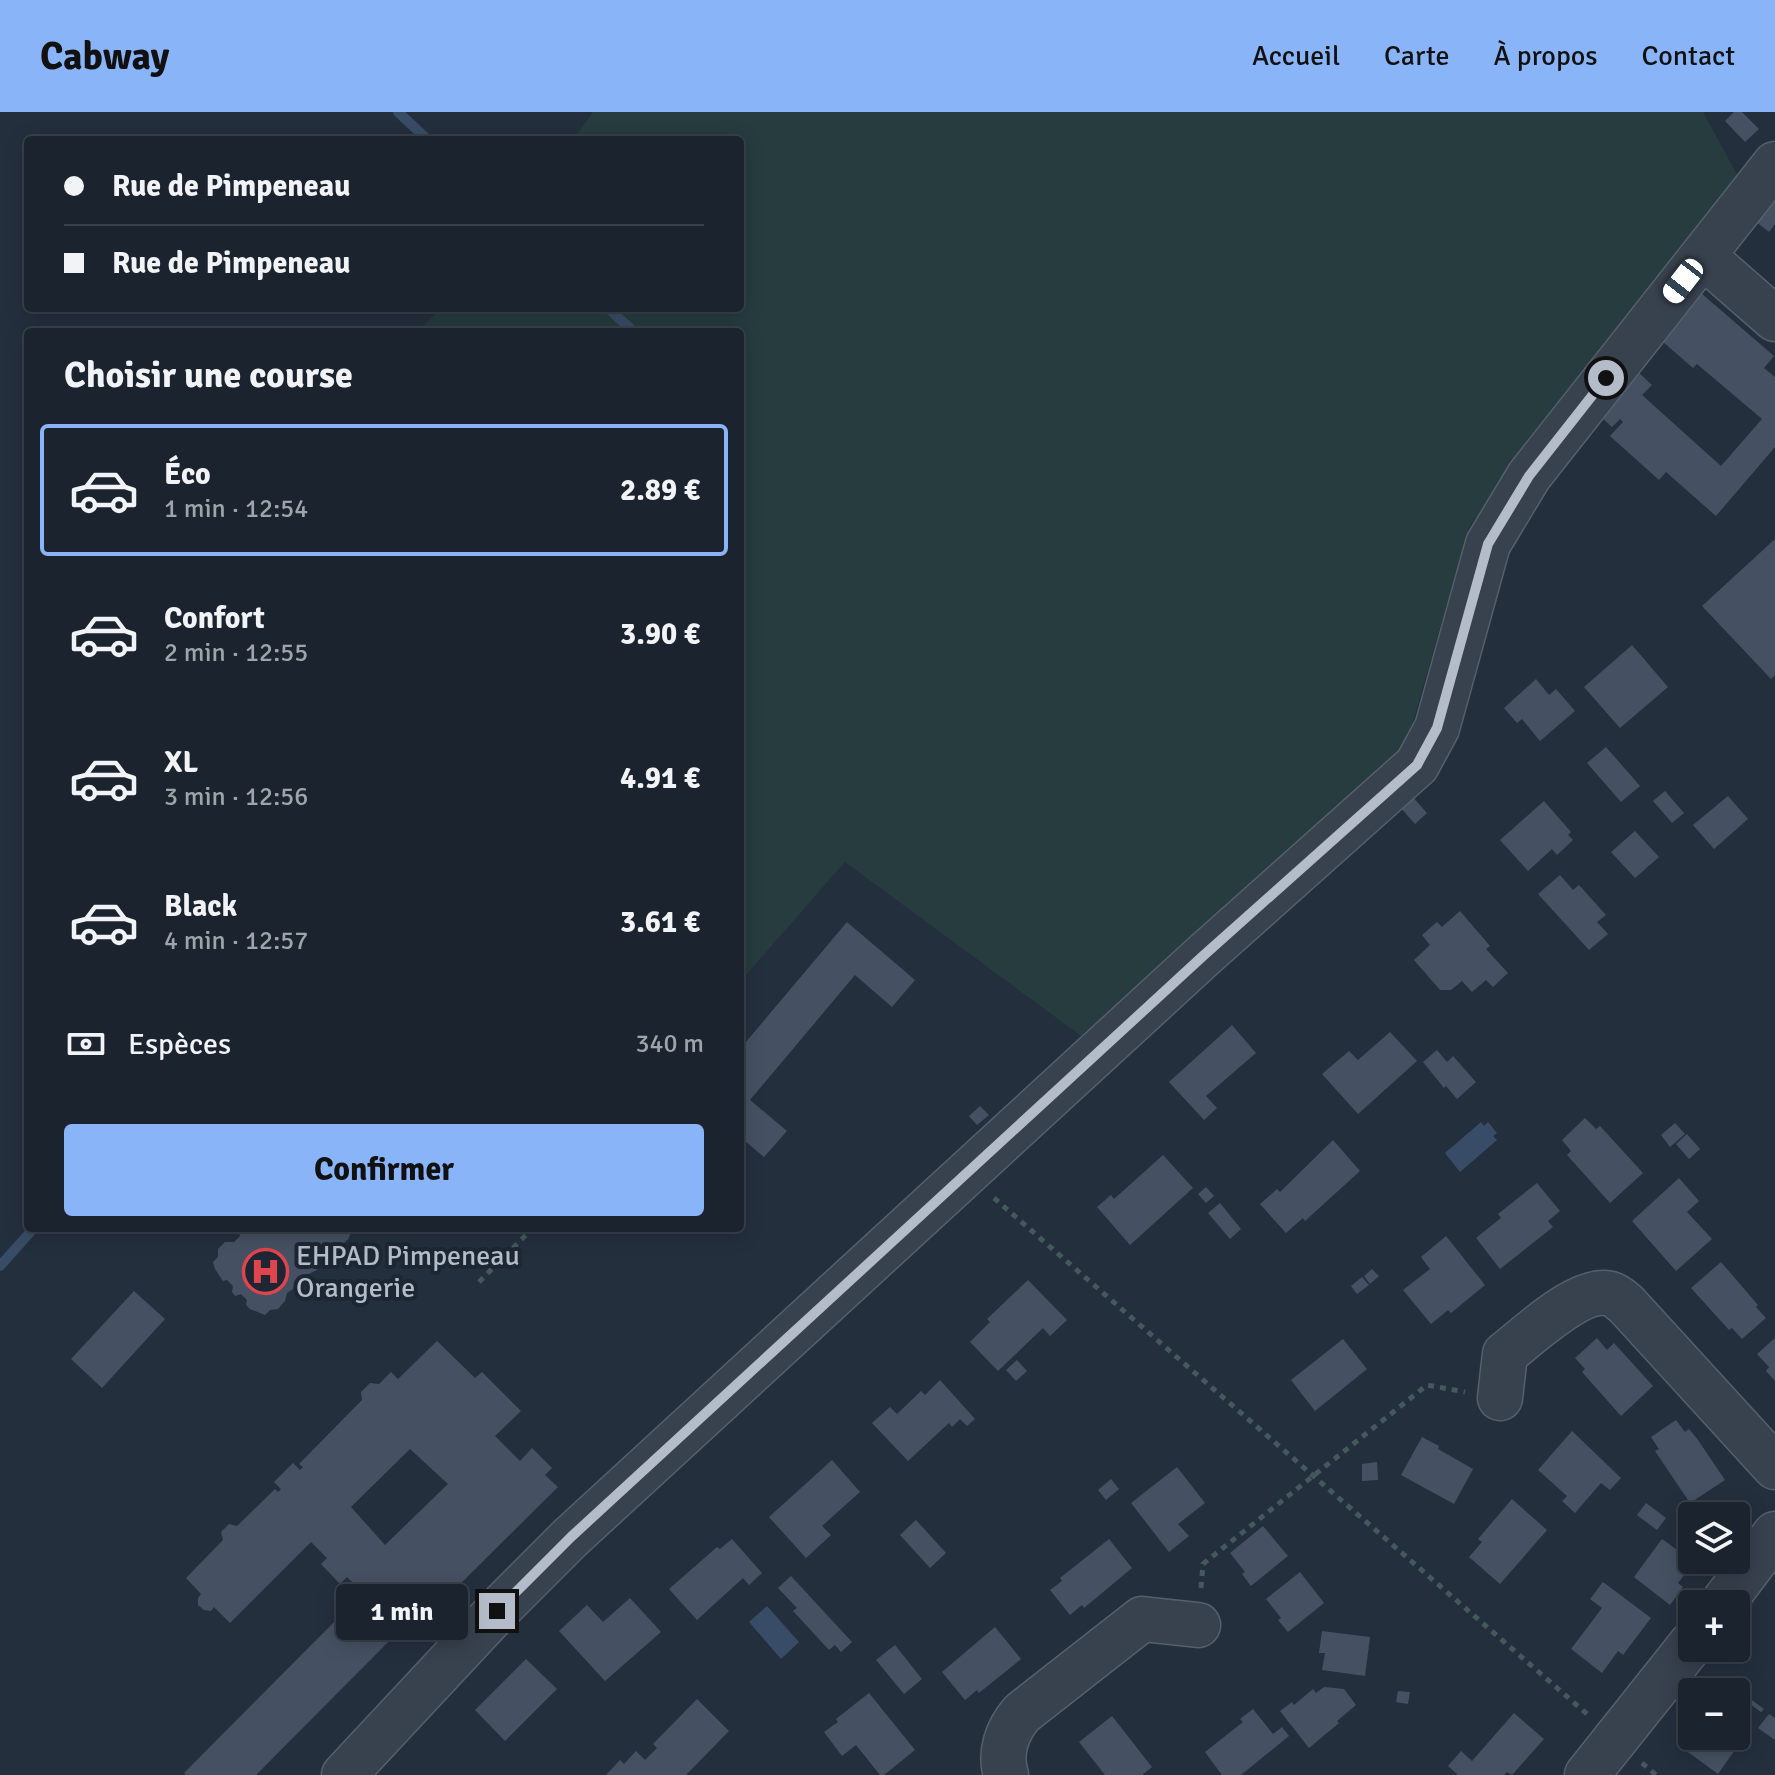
<!DOCTYPE html>
<html lang="fr">
<meta charset="utf-8">
<style>
:root{--surface:#1b232e;--page:#282f3a;--text:#f1f3f6;--muted:#a0a4aa;--line:#39404a;--accent:#8ab4f8}
body{margin:0;font-family:Signika,sans-serif;background:var(--page);color:var(--text);height:100vh;display:flex;flex-direction:column;font-size:30px;white-space:nowrap}
*{box-sizing:border-box;margin:0}
p{font-size:26px;color:var(--muted)}
.icon{flex:none;width:44px;height:44px;fill:none;stroke:currentColor;stroke-width:2;stroke-linecap:round;stroke-linejoin:round}
.map{position:relative;flex:1;overflow:hidden}
.drawer{position:absolute;left:24px;top:216px;width:720px;height:904px;display:flex;flex-direction:column;background:var(--surface);border-radius:8px;box-shadow:0 4px 20px #0003,0 0 0 2px var(--line)}
.drawer>*{flex:none}
.banner{position:absolute;left:24px;top:24px;width:720px;height:176px;border-radius:8px;box-shadow:0 4px 20px #0003,0 0 0 2px var(--line);display:grid;align-content:center;height:176px;padding:0 40px;background:var(--surface)}
.buttons{position:absolute;left:1678px;top:1390px;display:grid;gap:16px}
.buttons a{display:grid;place-items:center;width:72px;height:72px;border-radius:8px;background:var(--surface);box-shadow:0 4px 20px #0003,0 0 0 2px var(--line);font-size:40px}
.end{position:absolute;width:36px;height:36px;margin:-18px;border:10px solid #b4bcc9;background:#111;box-shadow:0 0 0 4px #111}
.from{border-radius:50%}
.bubble{position:absolute;height:56px;border-radius:8px;background:var(--surface);box-shadow:0 4px 20px #0003,0 0 0 2px var(--line);font-size:26px;font-weight:800;line-height:56px;text-align:center}
.car{position:absolute;width:24px;height:48px;margin:-24px -12px;border-radius:10px;box-shadow:0 0 6px 2px #0007;background:linear-gradient(#fff 24%,#345 0 40%,#fff 0 76%,#345 0 86%,#fff 0)}
.banner b{display:flex;align-items:center;gap:28px;height:76px;font-size:30px}
.banner b+b{border-top:2px solid var(--line)}
.banner i{width:20px;height:20px;background:var(--text)}
ul{padding:0;list-style:none}
li{display:flex;align-items:center;gap:24px;height:132px;margin:0 16px 12px;padding:0 24px;border:4px solid transparent;border-radius:8px}
li div{flex:1}
li b{display:block;font-size:30px}
li em{font-style:normal;font-weight:800}
li.active{border-color:var(--accent)}
li>.icon{width:72px;height:72px;stroke-width:1.5}
h2{padding:0 40px;font-size:36px;line-height:96px}
.pay{display:flex;align-items:center;gap:20px;height:88px;padding:0 40px;font-size:30px}
.pay p{margin-inline-start:auto}
.button{display:flex;gap:16px;margin-top:auto;padding:16px 40px}
.button a{flex:1;height:92px;border-radius:8px;background:var(--accent);color:#111;font-size:32px;font-weight:800;line-height:92px;text-align:center}
header{display:flex;align-items:center;gap:48px;box-sizing:border-box;height:112px;padding:0 40px;background:var(--accent);color:#111}
header strong{font-size:38px}
nav{display:flex;gap:44px;margin-inline-start:auto;font-size:28px}
.map>svg:first-child{display:block}
.green{fill:#263c3f}
.water{fill:#394c67}
.lines{fill:none;stroke-linecap:round;stroke-linejoin:round}
.stream{stroke:#394c67;stroke-width:10}
.building{fill:#455162;fill-rule:evenodd}
.minor-casing{stroke:#565f6c;stroke-width:47}
.path{stroke:#44595c;stroke-width:5;stroke-dasharray:6 6;stroke-linecap:butt}
.minor{stroke:#38414e;stroke-width:44}
.route{stroke:#b4bcc9;stroke-width:10}
.labels{text-anchor:middle;stroke-width:8;stroke-linejoin:round;paint-order:stroke}
.poi-label{font-size:28px;fill:#b4bcc9;stroke:#1d2633;text-anchor:start}
</style>
<header>
<strong>Cabway</strong>
<nav><a>Accueil</a><a>Carte</a><a>À propos</a><a>Contact</a></nav>
</header>
<div class="map">
<svg width="1775" height="1663" viewBox="0 0 1775 1663">
<rect width="100%" height="100%" fill="#242f3e"/>
<path class="green" d="M593 0H1703L1738 64 1469 415 1406 634 1081 924 845 750 740 870V220H418L441 196H740V28H573Z"/>
<path class="water" d="M1481 1010 1484 1014 1488 1010 1497 1021 1493 1024 1497 1028 1460 1060 1445 1041Z
M767 1494 799 1530 781 1547 749 1510Z"/>
<g class="lines">
<path class="stream" d="M398 0 428 28
M608 196 634 220
M0 1154 34 1116"/>
</g>
<path class="building" d="M1734 0H1742L1759 17 1745 30 1725 9Z
M1775 82V112L1769 120 1755 109Z
M1701 181 1774 244 1764 256 1775 265V335L1716 404 1666 360 1659 368 1610 324 1623 310 1620 307 1612 315 1602 306 1637 259 1652 273 1642 283 1721 354 1762 307 1697 252 1693 256 1662 229Z
M1775 427V563L1771 567 1702 494Z
M1632 533 1668 575 1620 616 1584 575Z
M1536 567 1549 583 1556 577 1575 599 1540 629 1522 607 1517 611 1504 596Z
M1606 635 1640 674 1621 690 1587 651Z
M1665 679 1684 701 1672 711 1653 689Z
M1411 683 1427 701 1415 712 1399 694Z
M1728 684 1748 707 1714 737 1693 713Z
M1544 689 1571 720 1568 723 1573 728 1557 743 1552 737 1528 759 1500 728Z
M1635 719 1659 745 1635 766 1611 740Z
M1560 763 1573 778 1579 773 1606 803 1597 810 1608 822 1589 838 1538 782Z
M1460 799 1490 834 1486 837 1508 861 1493 875 1486 868 1472 880 1462 869 1451 878H1440L1414 848 1430 833 1422 823 1437 810 1442 815Z
M847 810 915 868 892 895 855 863 750 988 787 1019 764 1045 740 1025V937Z
M1232 913 1256 941 1206 984 1217 996 1204 1008 1169 970Z
M1390 920 1417 949 1358 1002 1322 962 1349 939 1358 948Z
M1437 938 1447 950 1453 944 1476 970 1457 987 1446 974 1444 976 1423 950Z
M980 994 989 1003 977 1013 969 1004Z
M1585 1006 1596 1017 1600 1014 1643 1061 1610 1091 1567 1043 1571 1039 1562 1028Z
M1675 1011 1685 1022 1670 1035 1661 1023Z
M1687 1022 1700 1037 1689 1047 1676 1032Z
M1333 1028 1360 1059 1305 1109 1303 1106 1286 1121 1260 1092 1277 1077 1280 1080Z
M1163 1043 1193 1076 1130 1133 1097 1095 1111 1083 1114 1087Z
M1679 1066 1699 1089 1687 1100 1712 1127 1676 1159 1632 1109Z
M1537 1071 1560 1099 1548 1109 1553 1115 1500 1157 1476 1126 1501 1106 1498 1102Z
M1206 1075 1214 1084 1206 1091 1198 1082Z
M1220 1091 1241 1117 1230 1127 1208 1101Z
M241 1116H352L349 1126 342 1133 334 1135 317 1158 304 1164 303 1170 287 1181 285 1189 278 1197 270 1198 265 1203 250 1197 246 1193 247 1188 241 1182 235 1184 232 1180 233 1174 227 1168 223 1169 215 1157 213 1150 218 1145V1137L225 1130H234L240 1124 238 1118Z
M1446 1124 1485 1173 1451 1201 1448 1198 1431 1212 1403 1178 1430 1157 1421 1145Z
M1721 1150 1758 1193 1756 1195 1766 1206 1742 1227 1732 1216 1729 1218 1691 1176Z
M1372 1157 1379 1164 1370 1172 1364 1164Z
M1362 1165 1369 1173 1357 1182 1351 1174Z
M1028 1168 1067 1208 1050 1224 1043 1216 998 1259 970 1230 990 1210 987 1207Z
M134 1179 165 1207 102 1276 71 1247Z
M1597 1226 1607 1238 1614 1231 1653 1274 1621 1304 1582 1260 1585 1257 1575 1246Z
M1775 1226V1269L1766 1259 1769 1255 1757 1242Z
M1343 1227 1367 1257 1315 1299 1291 1268Z
M437 1229 475 1266 482 1260 521 1299 495 1324 520 1349 532 1336 552 1356 545 1363 558 1375 440 1492 433 1485 256 1663H186L184 1661 363 1481 347 1465 340 1472 321 1452 327 1446 311 1430 230 1511 214 1495 211 1499 204 1498 198 1493V1486L201 1482 186 1466 223 1428 221 1420 229 1412 237 1414 275 1377 278 1380 281 1377 274 1370 293 1351 300 1358 303 1355 299 1352 362 1288 361 1280 370 1271 379 1272 391 1260 398 1267ZM410 1337 448 1372 385 1433 351 1395Z
M1017 1248 1027 1259 1016 1269 1006 1258Z
M940 1268 975 1307 967 1314 960 1307 952 1315 949 1311 908 1349 872 1311 890 1295 897 1302 921 1279 925 1283Z
M1676 1308 1685 1320 1689 1317 1698 1328 1725 1368 1690 1391 1655 1339 1659 1337 1651 1325Z
M1572 1319 1621 1366 1610 1378 1601 1371 1575 1401 1562 1389 1567 1384 1538 1358Z
M1422 1325 1439 1334 1438 1337 1473 1357 1454 1392 1401 1363Z
M832 1348 860 1380 822 1414 831 1423 806 1446 769 1405Z
M1377 1350 1378 1368 1362 1369V1352Z
M1177 1355 1205 1391 1178 1412 1189 1424 1169 1440 1131 1391Z
M1111 1367 1119 1377 1106 1388 1098 1378Z
M1512 1387 1547 1418 1500 1472 1469 1445 1482 1430 1478 1427Z
M1646 1391 1666 1406 1657 1418 1637 1403Z
M916 1408 946 1441 930 1456 900 1423Z
M1263 1414 1288 1444 1251 1474 1242 1462 1245 1460 1230 1441Z
M732 1427 762 1461 749 1473 743 1466 697 1508 669 1477 717 1435 720 1437Z
M1109 1427 1132 1456 1084 1496 1082 1493 1070 1503 1050 1478 1062 1469 1060 1466Z
M1662 1427 1694 1450 1678 1471 1683 1475 1670 1493 1634 1465Z
M1300 1460 1324 1491 1288 1520 1278 1508 1281 1506 1266 1487Z
M791 1464 852 1530 841 1540 835 1533 829 1538 793 1499 797 1496 778 1476Z
M1603 1470 1651 1506 1623 1543 1618 1539 1602 1561 1571 1537 1602 1496 1590 1487Z
M630 1486 661 1520 605 1569 559 1519 587 1493 603 1510Z
M995 1515 1021 1547 979 1581 977 1578 965 1588 942 1560Z
M1322 1519 1370 1525 1365 1564 1322 1558 1325 1541H1319Z
M895 1533 922 1567 904 1582 876 1548Z
M526 1547 557 1577 505 1629 475 1598Z
M1324 1575 1344 1577 1356 1593 1337 1609 1339 1611 1309 1636 1280 1599 1292 1590 1294 1593 1313 1577 1316 1581Z
M1736 1576 1741 1580 1764 1597 1761 1600 1733 1580Z
M1398 1579 1410 1580 1408 1592 1396 1590Z
M869 1581 915 1638 884 1663H880L856 1633 842 1644 824 1620 838 1610 836 1607Z
M697 1587 729 1619 686 1663H606L620 1648 624 1652 636 1639 645 1648 657 1636 653 1632Z
M1253 1597 1273 1622 1282 1615 1289 1624 1241 1663H1222L1205 1640 1243 1610 1240 1607Z
M1736 1600 1746 1607 1737 1619 1745 1624 1718 1662 1688 1640 1700 1624H1736Z
M1514 1601 1544 1627 1512 1663 1507 1660 1504 1663H1458L1448 1654 1461 1639 1472 1649Z
M1769 1602 1775 1606V1628L1758 1616Z
M1112 1604 1152 1655 1142 1663H1105L1079 1630Z"/>
<g class="lines">
<defs>
<path id="minor" d="M1703 144 1775 207
M1500 1286 1505 1242C1527 1225 1581 1173 1611 1182 1616 1183 1622 1189 1626 1192L1775 1355
M1722 1492 1775 1422
M344 1663 497 1499 571 1425 1203 844 1417 653 1437 616 1488 432 1529 364 1775 52
M1006 1663C999 1641 1007 1618 1022 1601L1142 1507 1198 1513
M1587 1663 1692 1531"/>
</defs>
<use href="#minor" class="minor-casing"/>
<path class="path" d="M994 1086 1587 1602
M479 1170 533 1116
M1201 1476 1203 1452 1427 1273 1465 1280
M1642 1651 1656 1663"/>
<use href="#minor" class="minor"/>
</g>
<g class="lines">
<path class="route" d="M497 1499 571 1425 1203 844 1417 653 1437 616 1488 432 1529 364 1606 266"/>
</g>
<defs>
<symbol id="hospital-ring" viewBox="-11 -11 22 22"><circle r="9.5" fill="#1d2633" stroke="#e0444e" stroke-width="1.5"/><path d="M-5-5h3v3.5h4V-5h3V5h-3V1.5h-4V5h-3Z" fill="#e0444e"/></symbol>
</defs>
<g fill-rule="evenodd">
<use href="#hospital-ring" x="240" y="1134" width="51" height="51"/>
</g>
<g class="labels">
<g class="poi-label">
<text x="296" y="1153">EHPAD Pimpeneau<tspan x="296" dy="32">Orangerie</tspan></text>
</g>
</g>
</svg>
<div class="buttons">
<a><svg class="icon" aria-label="layers" viewBox="0 0 24 24"><path d="M12 4l9 5-9 5-9-5zM3 14l9 5 9-5"/></svg></a>
<a>+</a>
<a>−</a>
</div>
<i class="end from" style="left:1606px;top:266px"></i>
<i class="end" style="left:497px;top:1499px"></i>
<div class="bubble" style="left:336px;top:1472px;width:132px">1 min</div>
<i class="car" style="left:1683px;top:169px;rotate:218deg"></i>
<div class="banner">
<b><i class="from"></i>Rue de Pimpeneau</b>
<b><i></i>Rue de Pimpeneau</b>
</div>
<section class="drawer">
<h2>Choisir une course</h2>
<ul>
<li class="active"><svg class="icon" aria-label="car" viewBox="0 0 24 24"><path d="M5 17H2v-5l4-1 3-4h7l3 4 3 1v5h-3M9 17h6M6 11h13"/><circle cx="7" cy="17" r="2"/><circle cx="17" cy="17" r="2"/></svg><div><b>Éco</b><p>1 min · 12:54</p></div><em>2.89 €</em></li>
<li><svg class="icon" aria-label="car" viewBox="0 0 24 24"><path d="M5 17H2v-5l4-1 3-4h7l3 4 3 1v5h-3M9 17h6M6 11h13"/><circle cx="7" cy="17" r="2"/><circle cx="17" cy="17" r="2"/></svg><div><b>Confort</b><p>2 min · 12:55</p></div><em>3.90 €</em></li>
<li><svg class="icon" aria-label="car" viewBox="0 0 24 24"><path d="M5 17H2v-5l4-1 3-4h7l3 4 3 1v5h-3M9 17h6M6 11h13"/><circle cx="7" cy="17" r="2"/><circle cx="17" cy="17" r="2"/></svg><div><b>XL</b><p>3 min · 12:56</p></div><em>4.91 €</em></li>
<li><svg class="icon" aria-label="car" viewBox="0 0 24 24"><path d="M5 17H2v-5l4-1 3-4h7l3 4 3 1v5h-3M9 17h6M6 11h13"/><circle cx="7" cy="17" r="2"/><circle cx="17" cy="17" r="2"/></svg><div><b>Black</b><p>4 min · 12:57</p></div><em>3.61 €</em></li>
</ul>
<div class="pay"><svg class="icon" aria-label="cash" viewBox="0 0 24 24"><path d="M3 7h18v10H3z"/><circle cx="12" cy="12" r="2"/></svg>Espèces<p>340 m</p></div>
<div class="button"><a>Confirmer</a></div>
</section>
</div>
